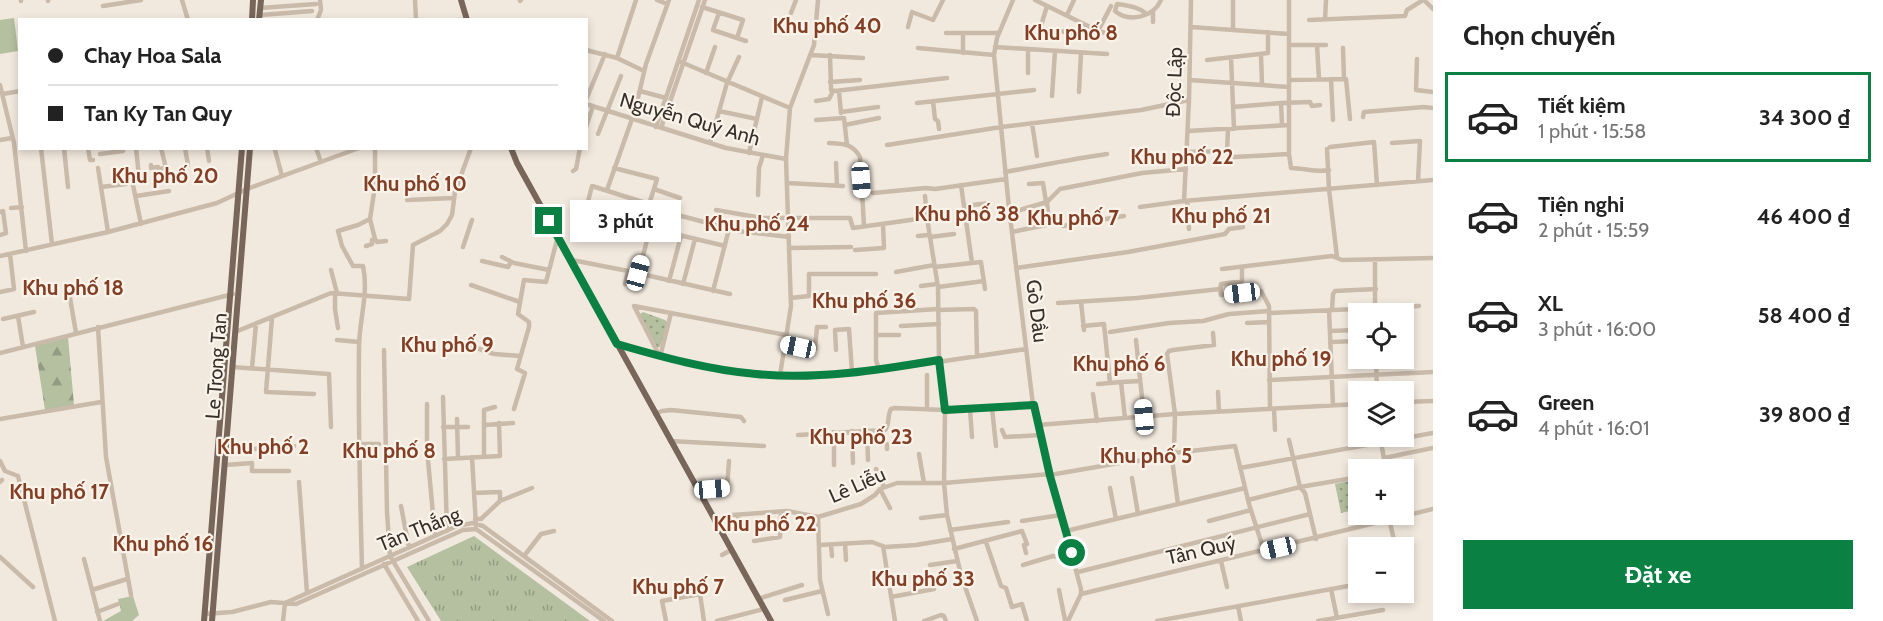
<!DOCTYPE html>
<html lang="vi">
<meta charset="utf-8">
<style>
:root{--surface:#fff;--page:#f6f6f6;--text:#222;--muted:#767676;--line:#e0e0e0;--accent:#0b8043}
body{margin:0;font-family:Cabin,sans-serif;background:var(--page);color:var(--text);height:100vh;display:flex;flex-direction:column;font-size:22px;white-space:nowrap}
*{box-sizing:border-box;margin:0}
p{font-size:20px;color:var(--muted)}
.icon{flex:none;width:33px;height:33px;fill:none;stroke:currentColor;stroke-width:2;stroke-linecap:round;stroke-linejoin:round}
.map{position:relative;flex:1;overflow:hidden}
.drawer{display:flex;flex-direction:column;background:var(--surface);width:450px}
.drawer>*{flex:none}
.guide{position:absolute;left:18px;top:18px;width:570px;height:132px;border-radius:0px;box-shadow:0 3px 9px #0003;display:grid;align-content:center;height:132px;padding:0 30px;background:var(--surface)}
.controls{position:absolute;left:1348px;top:303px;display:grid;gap:12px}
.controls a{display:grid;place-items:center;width:66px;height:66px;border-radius:0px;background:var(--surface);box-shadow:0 3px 9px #0003;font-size:30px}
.end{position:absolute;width:27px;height:27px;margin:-14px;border:8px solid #0b8043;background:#fff;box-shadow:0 0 0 3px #fff}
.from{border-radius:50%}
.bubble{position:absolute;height:42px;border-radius:0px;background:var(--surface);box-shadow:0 3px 9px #0003;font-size:20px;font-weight:700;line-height:42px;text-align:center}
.car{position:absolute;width:18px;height:36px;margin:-18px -9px;border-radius:8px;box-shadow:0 0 4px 2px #0007;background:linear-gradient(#fff 24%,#345 0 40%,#fff 0 76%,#345 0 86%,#fff 0)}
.guide b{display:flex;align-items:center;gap:21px;height:57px;font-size:22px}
.guide b+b{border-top:2px solid var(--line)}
.guide i{width:15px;height:15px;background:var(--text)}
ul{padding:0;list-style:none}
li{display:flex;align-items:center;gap:18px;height:90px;margin:0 12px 9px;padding:0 18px;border:3px solid transparent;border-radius:0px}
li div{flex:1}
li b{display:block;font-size:22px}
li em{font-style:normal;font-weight:700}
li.current{border-color:var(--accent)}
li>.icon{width:54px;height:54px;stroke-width:1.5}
h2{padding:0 30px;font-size:27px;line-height:72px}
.action{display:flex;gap:12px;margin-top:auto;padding:12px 30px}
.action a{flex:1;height:69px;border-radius:0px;background:var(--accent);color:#fff;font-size:24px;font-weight:700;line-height:69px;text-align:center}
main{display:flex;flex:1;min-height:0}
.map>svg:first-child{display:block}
.grass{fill:url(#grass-tufts)}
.forest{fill:url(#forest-firs)}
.park{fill:url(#park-dots)}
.pitch{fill:#b4c09f}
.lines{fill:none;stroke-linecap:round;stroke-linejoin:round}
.minor{stroke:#c9baaa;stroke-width:4.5}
.major{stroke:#78665b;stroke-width:6}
.route{stroke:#0b8043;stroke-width:8}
.labels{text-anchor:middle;stroke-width:4.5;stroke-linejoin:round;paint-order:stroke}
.street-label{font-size:20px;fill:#372e29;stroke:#f9f3ea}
.neighbourhood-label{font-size:21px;font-weight:bold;fill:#833f26;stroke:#f9f3ea}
</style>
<main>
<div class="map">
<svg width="1433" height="621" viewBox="0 0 1433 621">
<defs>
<pattern id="grass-tufts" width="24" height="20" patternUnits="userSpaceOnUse" patternTransform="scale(1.5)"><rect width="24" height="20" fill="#b4c09f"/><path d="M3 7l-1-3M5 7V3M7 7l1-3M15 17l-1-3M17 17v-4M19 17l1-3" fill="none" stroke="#939c82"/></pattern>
<pattern id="forest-firs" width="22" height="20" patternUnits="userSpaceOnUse" patternTransform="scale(1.5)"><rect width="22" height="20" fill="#b4c09f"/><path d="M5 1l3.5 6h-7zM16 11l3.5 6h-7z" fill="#939c82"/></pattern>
<pattern id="park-dots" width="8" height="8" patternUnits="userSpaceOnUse" patternTransform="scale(1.5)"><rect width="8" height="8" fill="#b4c09f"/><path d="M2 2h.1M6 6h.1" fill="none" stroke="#939c82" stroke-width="1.8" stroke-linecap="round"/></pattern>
</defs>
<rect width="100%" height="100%" fill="#f2e9de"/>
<path class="grass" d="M474 536 590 621H441L407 567Z
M133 596 139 615 132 621H103L121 611 118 599Z"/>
<path class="forest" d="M68 337 74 405 45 410 35 346Z"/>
<path class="park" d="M643 312 665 320 668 323 660 347 657 348 640 314Z
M1354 480 1359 509 1341 513 1335 484Z"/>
<path class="pitch" d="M14 18 18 51 0 54V20Z"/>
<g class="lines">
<path class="minor" d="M21 0V1
M48 0V1
M182 0 188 20
M415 0 416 20
M657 0 667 4
M1013 0 997 38 994 55 1009 208 1033 405 1050 475 1081 589V594L1068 621
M1035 0 1098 31 1109 34
M1289 0V154L1291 168C1305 168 1315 173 1329 170
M1424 0 1433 9
M520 1 521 0
M103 6 141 0
M1047 6 1040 29 1075 33
M702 7 743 20 737 38 713 30 719 13
M260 8 316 4
M791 13 796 0
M1146 14C1140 7 1126 5 1117 4L1115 11C1129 23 1154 17 1161 0
M260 15 312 11
M1067 15 1074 0
M317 20 321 10 320 0
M1309 20 1405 16 1407 10 1423 0
M1325 20 1326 0
M1153 22V13
M908 27 912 12 933 20 943 0
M1191 27 1289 34
M1233 30V0
M1098 31 1111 6
M946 33H998
M963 33V53
M737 38 746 41
M1289 45H1326
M1317 45 1319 79
M995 47 1107 54
M918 48 994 55
M1343 48 1344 79
M586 50 617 58 644 71
M811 55 863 58
M830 55 831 87V90L835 91 947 78
M1261 55 1262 84
M617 58 636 0
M1231 58 1234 129
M1417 59 1416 90 1433 92
M1207 60 1268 53V32
M681 62 790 108
M706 73 715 47
M1028 73V49
M1331 79 1333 120
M1190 80 1289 87
M1289 80 1346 79 1350 119
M830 82 860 80
M0 85 14 143 26 251
M640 91 666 98
M839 91 841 113
M1079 92 1081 53
M3 94 20 91
M1052 96 1055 51
M586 100 605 54
M816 101 829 99 833 91
M933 101 935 119 938 121 939 129
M637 102 646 64 669 0
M917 103 1034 90
M586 104 726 148 786 159
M1233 107 1281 103
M719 111 757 119
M841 112 878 107
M1363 117 1364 112 1424 107 1433 108
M816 120 844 118 847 145
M1032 123 1037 156
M845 125 879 118
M1282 125 1281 103 1310 102 1312 106 1320 105
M586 127 593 106
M656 127 699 0
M661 128 705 0
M1188 131 1289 125
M598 134 621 76
M0 140 12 138
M710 143 727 83 739 57
M829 143C843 144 852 143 860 157L864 226
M1392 143 1420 141 1418 181
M887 145 1001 127 1141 110 1189 100
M1330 147 1374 142 1377 185
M41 148 52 244
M64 148 68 187
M88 148 90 160H93
M136 148 139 177
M185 148 188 165
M207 148 209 161
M316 148 321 162
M1327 149 1329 189 1337 257
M275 150 282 176
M1227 151 1234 157 1289 154
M1187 152 1227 151 1228 130
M749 153 762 97
M100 154 123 151 124 148
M836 163 837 186
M151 165V168L158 167 159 169 166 168 161 148
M98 168 108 232
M614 168 657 179C652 196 646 213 641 230L586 209 592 186 649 204
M573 171 576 169 580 148
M1005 172C1039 166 1072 159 1107 154
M787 183 843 186
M1029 184 1043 183 1046 202
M133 185 141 224
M961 185 972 263
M101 187 126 184
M654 189 680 198
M607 190 632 119
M873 193 926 188 935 189 1006 179
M758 195 759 168 763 155
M136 196 169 191
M925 196 927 218 938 287 939 360 945 410 944 483 947 515 961 575 977 621
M407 200 453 198
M1184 201 1189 100 1191 0
M1187 201 1189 229
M1047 202 1049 224
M964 206 990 203
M1140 207 1184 201 1433 180
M11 208 22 207
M655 209 738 231 789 237
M716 210 762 218H850L853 228 939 216V211
M0 212 3 211 6 233 0 235
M1010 213 1047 202 1060 189 1142 173 1186 169
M370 219 375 239
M1063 226 1124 216
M1012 232 1060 222
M918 236 929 235
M930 237 954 234
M375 239 377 242 386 241
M366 246 372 244V240L375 239
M463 247 472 220
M789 248 851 247
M855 250 884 248 883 224
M0 256 108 232 217 203 247 189 359 148
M502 257 514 263 549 270
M572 260 628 271 730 294
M1375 260V314
M482 261 508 267 511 262
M935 267 981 262 985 289
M1016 268 1128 252 1225 234 1229 229 1243 227
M1222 269 1332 256 1342 260 1433 258
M331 270 337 293
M896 272 934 265
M669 281 681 236
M625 284 628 271
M683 284 695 239
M471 285 520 302
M921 286 937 284
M938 287 984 281
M635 288 650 228 725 246
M1220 289 1221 295H1223L1261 291 1269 306 1270 409
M713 291 729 229
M0 292 14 289 10 254
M69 292 76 333
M335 293V309L338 328
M791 298 809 296V274H876
M1081 302 1084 330
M1058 303 1137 298 1220 289 1221 284 1242 281V267
M634 306 786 335
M634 306 660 357
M938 310 974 309 976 311 977 355
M1329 310 1333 406
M1332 310 1333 294 1335 291 1376 289
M1269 313 1419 306
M18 316 23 347
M272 318 266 392 314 394
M3 319 34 312
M1247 323 1269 322
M901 326 939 324
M1083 326 1104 324 1110 383 1121 382 1125 418
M98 327 106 457 131 595
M1330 331 1357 330
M235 332 331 293 409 299 413 245 440 231 447 224 452 215 455 192 471 148
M1110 332 1169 323 1203 321 1229 314 1269 311
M876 335H899
M337 340 359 342
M1136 340 1144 417
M1331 342 1356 341
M617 344C663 358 711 372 759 375 848 380 938 361 1026 349
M784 344 815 349 817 327H826
M466 348 468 345 494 354 520 356
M384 350 387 512 390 556 429 621
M836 350 835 330 849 329 852 372
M0 353 233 294
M660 357 671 313
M1376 358 1377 392
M232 367 329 374 331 427
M252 368 256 324
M879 370 876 360V313L938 309
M780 375 791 306 786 159 790 108 814 45 818 0
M927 375V409
M1269 380 1433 372
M1121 382 1140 381
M1098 384 1110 383
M1218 392 1219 412
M1093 394 1097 421
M443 397 447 531
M1404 402 1433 401
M427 404V449L435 536
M992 408 996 446
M514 409 525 373 517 369 529 327V322L518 314 524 280 546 282 558 236
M970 409 972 437
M1274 409 1275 430
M655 414 662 411 671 410 741 417 744 421
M0 419 101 402
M457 419 458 458
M484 425 513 423
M1038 425 1175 414 1359 404
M443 427H468
M867 430 868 460
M1002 430 1005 437 1041 435
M852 431 853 463
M798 435 885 430C890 425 887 415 891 409L895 408 945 410 1033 405
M1289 440 1300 487 1305 493 1316 539
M670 441 764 446
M1381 442 1386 470
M359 444H379
M887 444V449
M226 451 294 446
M1173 453 1235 446 1249 504 1264 551
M919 454 924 483
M484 456V410L495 407
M472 457 476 526
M1384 458 1433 448
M444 459 500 456 499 423
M0 461 5 471 18 476 55 621
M225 465 252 463V471H289
M834 465V432
M1240 468 1433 433
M876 469 884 487
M1050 475 1125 462 1159 459
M1132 478 1138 514
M0 482 2 480
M299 482 307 593
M1110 488 1116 519
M880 489 890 508
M697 491 727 488 729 461
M474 493 500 492V501
M1248 500 1300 487 1359 477
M1178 504 1172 459 1174 449 1175 414 1167 354 1169 351 1173 350 1214 345 1213 333
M401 506 409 548
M737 515 743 526
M818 517 820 580 828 614
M921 518 947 515
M475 519H481L500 501 532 488
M1389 519 1396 548
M714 521 732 515 787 511 818 517 861 504 875 495 880 489 897 483H944L1050 474
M1022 521 1061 515
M1209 521 1251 510
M950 530 1008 522
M1066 531 1245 488
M754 541 780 537 781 512
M986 542 1001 586 1006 588 1012 607 1022 604 1027 621
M845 544 846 560
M820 545 872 542 885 547 916 545 952 539
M831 545 832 556
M883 546 895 621
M954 549 1022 531 1027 544 1024 545 1026 553
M722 555 731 550
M524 556 541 534 554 531
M0 557 33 587
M84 559 100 621
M1221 561 1227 587
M384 564 418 621
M930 565 957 561
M1023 565 1053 556 1059 557 1072 553
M362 569C360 495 358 422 359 348 359 320 369 294 363 266H353L342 246 338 231 358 225 370 219 375 186V148
M1078 572 1310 514
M1331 589 1337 618
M92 590 127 579
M1059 590 1065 620
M1081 594 1433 509
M891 597 934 589
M758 599 802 585
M785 600 822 591
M285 603 457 526 473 523 483 526 612 621
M1238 606 1241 621
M97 612 118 604
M205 614 232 612 271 602 296 604 463 530 476 529 604 621
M283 621 285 603
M666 621 662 601 700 594 704 621
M717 621 764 609
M924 621 941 615 944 616 946 621
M1157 621 1359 584
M1318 621 1383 610"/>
<path class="major" d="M461 0 467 20
M252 20 253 0
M259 20 261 0
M511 148 517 163 771 621
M204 621 242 148
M212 621 250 148"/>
</g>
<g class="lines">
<path class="route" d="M549 221 617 344C662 357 709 370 756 374 817 380 879 370 939 360L945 410 1034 405 1050 476 1072 553"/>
</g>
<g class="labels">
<g class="street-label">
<text transform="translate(1174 82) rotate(-88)" y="7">Độc Lập</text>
<text transform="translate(690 119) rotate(16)" y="7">Nguyễn Quý Anh</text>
<text transform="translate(1037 311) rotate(83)" y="7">Gò Dầu</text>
<text transform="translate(216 366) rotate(-86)" y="7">Le Trong Tan</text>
<text transform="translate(857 485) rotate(-24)" y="7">Lê Liễu</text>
<text transform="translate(419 529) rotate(-22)" y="7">Tân Thắng</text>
<text transform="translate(1201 550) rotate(-13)" y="7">Tân Quý</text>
</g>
<g class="neighbourhood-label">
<text x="827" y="33">Khu phố 40</text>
<text x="1071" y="40">Khu phố 8</text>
<text x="1182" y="164">Khu phố 22</text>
<text x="165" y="183">Khu phố 20</text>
<text x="415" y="191">Khu phố 10</text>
<text x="967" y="221">Khu phố 38</text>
<text x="1221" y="223">Khu phố 21</text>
<text x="1073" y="225">Khu phố 7</text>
<text x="757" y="231">Khu phố 24</text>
<text x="73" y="295">Khu phố 18</text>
<text x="864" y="308">Khu phố 36</text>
<text x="447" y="352">Khu phố 9</text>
<text x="1281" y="366">Khu phố 19</text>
<text x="1119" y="371">Khu phố 6</text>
<text x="861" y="444">Khu phố 23</text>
<text x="263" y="454">Khu phố 2</text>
<text x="389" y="458">Khu phố 8</text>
<text x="1146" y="463">Khu phố 5</text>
<text x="59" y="499">Khu phố 17</text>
<text x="765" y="531">Khu phố 22</text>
<text x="163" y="551">Khu phố 16</text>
<text x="923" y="586">Khu phố 33</text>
<text x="678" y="594">Khu phố 7</text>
</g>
</g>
</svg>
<div class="controls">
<a><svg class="icon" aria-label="locate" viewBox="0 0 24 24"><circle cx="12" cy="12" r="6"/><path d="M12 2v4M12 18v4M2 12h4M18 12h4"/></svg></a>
<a><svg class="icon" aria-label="layers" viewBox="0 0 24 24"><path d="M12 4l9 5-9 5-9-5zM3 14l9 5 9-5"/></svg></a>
<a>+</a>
<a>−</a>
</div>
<i class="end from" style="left:1072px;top:553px"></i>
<i class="end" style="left:549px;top:221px"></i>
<div class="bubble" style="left:570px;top:200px;width:111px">3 phút</div>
<i class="car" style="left:861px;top:180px;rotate:176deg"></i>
<i class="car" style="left:638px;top:273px;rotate:15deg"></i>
<i class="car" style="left:1242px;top:293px;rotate:263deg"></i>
<i class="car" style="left:798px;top:347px;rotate:282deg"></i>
<i class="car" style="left:1144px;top:417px;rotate:355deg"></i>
<i class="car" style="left:712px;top:489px;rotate:85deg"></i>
<i class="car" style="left:1278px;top:548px;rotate:257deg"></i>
<div class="guide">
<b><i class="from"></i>Chay Hoa Sala</b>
<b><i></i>Tan Ky Tan Quy</b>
</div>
</div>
<section class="drawer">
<h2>Chọn chuyến</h2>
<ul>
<li class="current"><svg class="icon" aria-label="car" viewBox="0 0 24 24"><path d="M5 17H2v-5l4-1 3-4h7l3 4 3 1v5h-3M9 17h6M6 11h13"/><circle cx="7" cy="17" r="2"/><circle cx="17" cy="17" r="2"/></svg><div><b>Tiết kiệm</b><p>1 phút · 15:58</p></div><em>34 300 ₫</em></li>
<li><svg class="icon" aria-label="car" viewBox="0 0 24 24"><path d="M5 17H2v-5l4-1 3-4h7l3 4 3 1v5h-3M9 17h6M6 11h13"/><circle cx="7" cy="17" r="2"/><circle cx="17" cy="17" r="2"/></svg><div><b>Tiện nghi</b><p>2 phút · 15:59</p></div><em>46 400 ₫</em></li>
<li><svg class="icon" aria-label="car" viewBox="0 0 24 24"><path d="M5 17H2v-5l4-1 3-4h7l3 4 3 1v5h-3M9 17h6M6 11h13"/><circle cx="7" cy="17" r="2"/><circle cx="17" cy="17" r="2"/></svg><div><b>XL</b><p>3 phút · 16:00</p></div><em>58 400 ₫</em></li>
<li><svg class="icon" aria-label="car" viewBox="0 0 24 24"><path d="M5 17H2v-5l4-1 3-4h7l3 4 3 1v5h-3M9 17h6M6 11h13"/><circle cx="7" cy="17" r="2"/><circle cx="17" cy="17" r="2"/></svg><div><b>Green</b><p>4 phút · 16:01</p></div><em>39 800 ₫</em></li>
</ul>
<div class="action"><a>Đặt xe</a></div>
</section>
</main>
